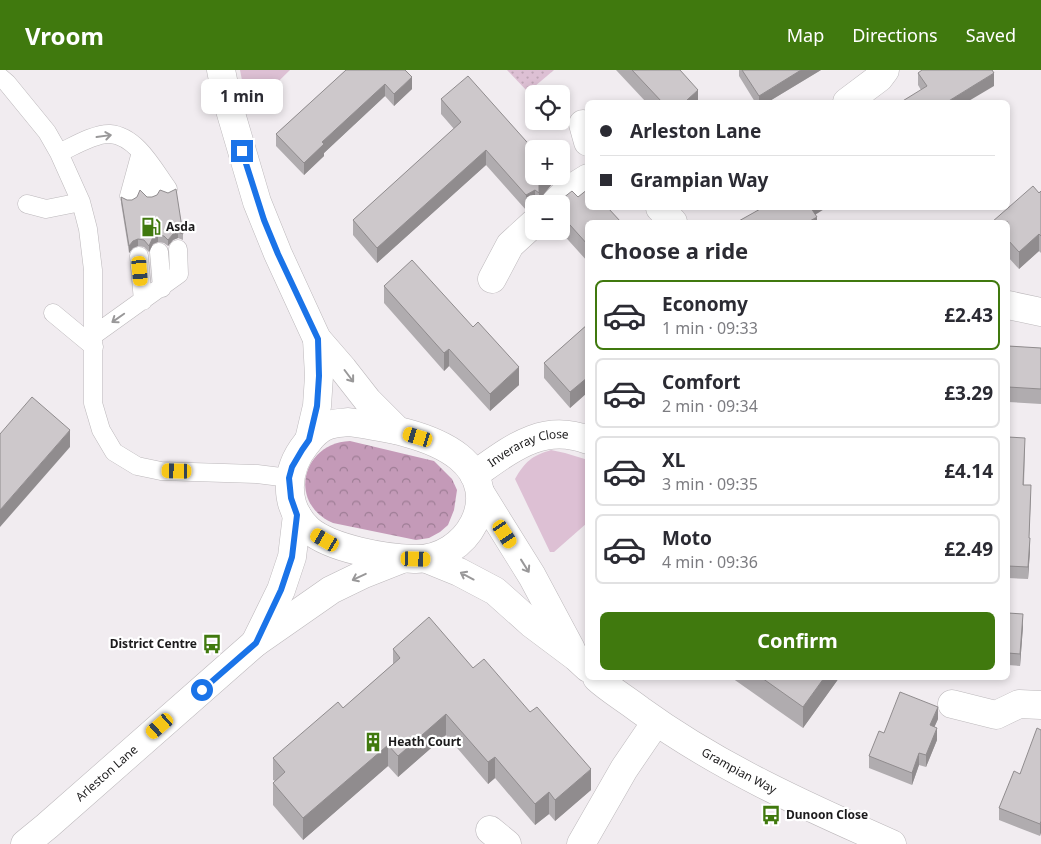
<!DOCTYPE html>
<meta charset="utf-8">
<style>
:root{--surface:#fff;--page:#f7f7f7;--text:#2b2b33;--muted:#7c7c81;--line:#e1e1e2;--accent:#40790e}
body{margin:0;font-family:"Noto Sans",sans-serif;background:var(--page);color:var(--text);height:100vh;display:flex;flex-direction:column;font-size:19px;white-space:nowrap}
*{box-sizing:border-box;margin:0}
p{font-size:16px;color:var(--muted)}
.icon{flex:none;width:28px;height:28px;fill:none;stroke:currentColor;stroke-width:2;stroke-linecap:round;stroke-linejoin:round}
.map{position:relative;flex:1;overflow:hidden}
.drawer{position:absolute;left:585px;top:150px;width:425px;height:460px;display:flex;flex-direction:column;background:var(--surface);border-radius:8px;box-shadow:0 2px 8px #0003}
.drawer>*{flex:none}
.hud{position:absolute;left:585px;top:30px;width:425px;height:110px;border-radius:8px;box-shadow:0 2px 8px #0003;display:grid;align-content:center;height:110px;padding:0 15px;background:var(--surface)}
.tools{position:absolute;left:525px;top:15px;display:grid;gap:10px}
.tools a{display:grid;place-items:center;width:45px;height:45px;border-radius:8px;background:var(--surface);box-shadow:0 2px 8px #0003;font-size:25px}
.end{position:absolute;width:22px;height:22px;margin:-11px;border:6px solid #1a73e8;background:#fff;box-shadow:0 0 0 2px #fff}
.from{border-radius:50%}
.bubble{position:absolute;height:35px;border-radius:8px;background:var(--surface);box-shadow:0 2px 8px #0003;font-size:16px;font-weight:700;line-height:35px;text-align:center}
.car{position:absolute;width:15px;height:30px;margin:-15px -8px;border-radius:6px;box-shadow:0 0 4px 1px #0007;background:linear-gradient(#f5c518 24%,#345 0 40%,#f5c518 0 76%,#345 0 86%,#f5c518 0)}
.hud b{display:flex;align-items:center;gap:18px;height:48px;font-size:19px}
.hud b+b{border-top:1px solid var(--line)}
.hud i{width:12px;height:12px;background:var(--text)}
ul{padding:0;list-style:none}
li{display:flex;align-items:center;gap:15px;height:70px;margin:0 10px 8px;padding:0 5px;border:2px solid var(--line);border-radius:8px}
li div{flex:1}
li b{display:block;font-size:19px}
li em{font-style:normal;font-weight:700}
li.selected{border-color:var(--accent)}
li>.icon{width:45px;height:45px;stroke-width:1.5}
h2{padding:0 15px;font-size:22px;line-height:60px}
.action{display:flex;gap:10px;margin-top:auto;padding:10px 15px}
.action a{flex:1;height:58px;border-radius:8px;background:var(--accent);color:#fff;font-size:20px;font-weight:700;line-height:58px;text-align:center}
header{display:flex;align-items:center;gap:30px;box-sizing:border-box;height:70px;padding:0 25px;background:var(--accent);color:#fff}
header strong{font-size:24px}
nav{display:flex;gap:28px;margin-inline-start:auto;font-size:18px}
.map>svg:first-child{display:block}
.grass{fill:#ddc0d4}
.forest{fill:url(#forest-crowns)}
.park{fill:url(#park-dots)}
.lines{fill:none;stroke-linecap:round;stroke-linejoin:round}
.service-casing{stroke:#bcb8bb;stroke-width:19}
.minor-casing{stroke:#bcb8bb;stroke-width:29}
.tertiary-casing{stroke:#bcb8bb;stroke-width:29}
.service{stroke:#fff;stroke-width:18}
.minor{stroke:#fff;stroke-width:28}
.tertiary{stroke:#fff;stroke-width:28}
.wall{fill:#b0acaf}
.shaded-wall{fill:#908c8e}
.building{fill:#cdc8cb;stroke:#908c8e}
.oneway{stroke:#999899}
.route{stroke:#1a73e8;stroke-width:6}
.labels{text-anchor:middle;stroke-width:4.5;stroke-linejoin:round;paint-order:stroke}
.poi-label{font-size:12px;font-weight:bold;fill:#1c1b1c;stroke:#fff;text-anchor:start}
.street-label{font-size:12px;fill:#1c1b1c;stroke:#fff}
</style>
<header>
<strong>Vroom</strong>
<nav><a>Map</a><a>Directions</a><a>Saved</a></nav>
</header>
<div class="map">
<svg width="1041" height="774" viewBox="0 0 1041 774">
<defs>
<pattern id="forest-crowns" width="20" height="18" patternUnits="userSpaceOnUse" patternTransform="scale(1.25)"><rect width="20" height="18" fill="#c49ab8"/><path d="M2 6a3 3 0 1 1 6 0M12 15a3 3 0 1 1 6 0" fill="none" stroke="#9e7d95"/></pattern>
<pattern id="park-dots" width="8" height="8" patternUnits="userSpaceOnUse" patternTransform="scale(1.25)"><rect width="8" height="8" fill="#ddc0d4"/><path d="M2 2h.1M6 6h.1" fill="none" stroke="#bda4b5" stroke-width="1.8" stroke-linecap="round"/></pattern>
</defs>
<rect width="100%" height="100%" fill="#f1ecf0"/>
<path class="grass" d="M240 0H290L248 41Z
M551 380 565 383 588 390 587 453 554 482H550L515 409C525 392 531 386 551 380Z"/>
<path class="forest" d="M350 371 434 391 452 409 457 420 454 440 448 455 440 462 429 468 416 470 333 453C287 433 302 373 350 371Z"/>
<path class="park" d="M507 0H554L528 22Z"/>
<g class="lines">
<defs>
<path id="service" d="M0 7 7 13 47 62 59 83 81 132 88 159 93 200V333L101 360 114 382 137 396 161 401 257 404 289 408
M59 83C72 77 95 63 110 64 137 66 154 100 168 119
M142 90 150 123
M129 126 141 82
M27 134 46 139 81 132
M159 182 162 218
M139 186 143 231
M53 243 94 277
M94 265 179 204 178 179"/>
<g id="minor">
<path d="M847 32 879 8 885 0"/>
<path d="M583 54 588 72"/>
<path d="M554 134 567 121 588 108"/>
<path d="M660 138 673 152"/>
<path d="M492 209 510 175 534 153"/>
<path d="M1008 235 1041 242"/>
<path id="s1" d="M474 405C510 380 542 352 588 370"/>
<path d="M952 634 996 645 1019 634 1041 635"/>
<path d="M490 760 507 774"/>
<path d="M581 774 624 699 656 652"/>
</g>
<g id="tertiary">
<path d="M221 0 227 30 257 132 278 184 317 269 343 299 368 331 397 360"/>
<path d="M348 352C383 357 430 364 459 387 506 425 467 491 414 489 385 488 332 479 309 460 283 436 285 400 306 374 311 367 320 358 329 355 335 353 342 353 348 352Z"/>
<path d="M309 370 317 336 319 306 317 269"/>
<path d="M481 424 532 506 571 579"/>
<path d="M427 489 459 502 495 521 532 554 576 587 588 598"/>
<path d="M255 573 281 520 292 487 297 445"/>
<path id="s2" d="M597 608C610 620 626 629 640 640 717 696 805 736 892 774"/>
<path id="s3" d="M25 774 47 756 255 573 331 520 364 504 402 489"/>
</g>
</defs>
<use href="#service" class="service-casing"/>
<use href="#minor" class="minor-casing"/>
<use href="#tertiary" class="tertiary-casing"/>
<use href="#service" class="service"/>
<use href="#minor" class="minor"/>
<use href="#tertiary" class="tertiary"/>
</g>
<path class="wall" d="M346 0 412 19 394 36 385 26 324 83V86L304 105 276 76V64Z
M616 0H680L698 32H646Z
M739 0H821L768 32H755L739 6Z
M918 3 994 16 921 20 918 15Z
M441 29 552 106V114L539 130V134H534V136L526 140 486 95 377 193 353 165V150L454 59 441 44Z
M1041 121V183L1039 181 1019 199 1008 187V152H992Z
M121 127 127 130H132L183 164V170L178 168 173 170 168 176 164 173 158 172 153 174 149 182 144 177 138 176 133 178 129 183 121 133Z
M578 127 588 152V192L560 161H561V134H549V131L558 132Z
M384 216 519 315 490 341 449 296 444 301 384 233Z
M588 254V322L570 338 544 308V293Z
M1008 276 1041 278V334L1008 332Z
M1008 367 1025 380 1024 415 1031 427 1029 468 1030 480 1028 509 1008 508Z
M1008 543 1023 556 1020 596 1008 595Z
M393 579 473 598 591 720 555 751 549 744 535 755 495 708 488 714 446 665 398 707 388 696 303 770 273 735V713L275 711 273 710V688L343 638 393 594Z
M732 608H839L803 658Z
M938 649 934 657 937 670 926 697 919 695 912 715 869 698V686L884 663Z
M1041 660 1040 766 999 750V738L1020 704Z"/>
<path class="shaded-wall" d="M801 0H821L768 32H759V26Z
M994 3V16L967 32H947Z
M412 7V19L394 36V24Z
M385 14V26L324 83V86L304 105V93L322 72Z
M698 20V32H687V30Z
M486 80V95L377 193V178Z
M546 106H552V114L539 130V115Z
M535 120V134H534V136L526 140V125Z
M810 138H826L810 148Z
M817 147V152H808Z
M178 162V168L173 170 168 176V170L173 164Z
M1039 164V181L1019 199V182Z
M158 165V172L153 174 149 182V176L153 167Z
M138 169V176L133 178 129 183V176L133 171Z
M449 279V296L444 301V283Z
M519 297V315L490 341V324Z
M588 307V322L570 338V322Z
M70 360V377L0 457V440Z
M1030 468V480L1028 509V497Z
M1023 544V556L1020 596V584Z
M824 608H839L803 658V637Z
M938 637V649L930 667V655Z
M446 644V665L398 707V686Z
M937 658V670L926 697V685Z
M388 675V696L303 770V748Z
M919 683V695L912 715V703Z
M495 687V708L488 714V692Z
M591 699V720L555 751V730Z
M549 722V744L535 755V734Z
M1041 751V763L1040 766V754Z"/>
<path class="building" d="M346 0H405L412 7 394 24 385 14 322 72 324 74 304 93 276 64Z
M632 0H680L698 20 687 30 690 32H662Z
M742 0H801L759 26Z
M922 0H992L994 3 947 32H901L927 16 918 3Z
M468 6 534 80V106H546L539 115V123L535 120 526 125 486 80 377 178 353 150 461 52 441 29Z
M1033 116 1039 123 1041 121V166L1039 164 1019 182 1008 170V152H992Z
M176 119 183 164 178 162 173 164 168 170 164 166 158 165 153 167 149 176 144 170 138 169 133 171 129 176 121 127 127 130H132L137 127 140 120 147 127H152L157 125 160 120 168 123Z
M588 119V138H608L621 152H588V175L561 145V134H551L549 131 558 132 572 121 578 127Z
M762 138H811L817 147 808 152H737Z
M412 190 473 257 478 252 519 297 490 324 449 279 444 283 384 216Z
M588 254V307L570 322 544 293Z
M1008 276 1041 278V319L1008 317Z
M32 327 70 360 0 440V364Z
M1008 367 1025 368 1023 415H1031L1029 468H1030L1028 497 1008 496Z
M1008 543 1023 544 1020 584 1008 583Z
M429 547 473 598 484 589 530 642 537 637 591 699 555 730 549 722 535 734 495 687 488 692 446 644 398 686 388 675 303 748 273 713 285 702 273 688 338 632 343 638 400 588 393 579Z
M762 608H824L803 637Z
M900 622 938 637 930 655 937 658 926 685 919 683 912 703 869 686 879 661 884 663Z
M1037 658 1041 660V751L1040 754 999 738 1014 701 1020 704Z"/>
<defs><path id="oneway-shaft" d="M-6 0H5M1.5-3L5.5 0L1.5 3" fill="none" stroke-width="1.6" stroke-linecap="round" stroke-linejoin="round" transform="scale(1.25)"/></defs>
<g class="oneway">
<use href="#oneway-shaft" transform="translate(104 66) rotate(-8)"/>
<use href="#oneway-shaft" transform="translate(118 248) rotate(145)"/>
<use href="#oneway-shaft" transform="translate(349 306) rotate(53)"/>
<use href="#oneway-shaft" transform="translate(525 496) rotate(58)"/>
<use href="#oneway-shaft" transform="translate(467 506) rotate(-152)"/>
<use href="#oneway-shaft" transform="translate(359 507) rotate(155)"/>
</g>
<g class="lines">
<path class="route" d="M202 620 256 573 281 520 292 487 297 445 291 428 289 408 292 397 302 380 309 370 317 336 319 306 318 269 278 184 264 150 242 81"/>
</g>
<defs>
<symbol id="fuel-bare" viewBox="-9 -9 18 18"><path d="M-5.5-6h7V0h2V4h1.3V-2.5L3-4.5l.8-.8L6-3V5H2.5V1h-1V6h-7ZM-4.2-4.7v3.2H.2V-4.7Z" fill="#40790e" stroke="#fff" stroke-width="2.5" paint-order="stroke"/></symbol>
<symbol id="bus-bare" viewBox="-9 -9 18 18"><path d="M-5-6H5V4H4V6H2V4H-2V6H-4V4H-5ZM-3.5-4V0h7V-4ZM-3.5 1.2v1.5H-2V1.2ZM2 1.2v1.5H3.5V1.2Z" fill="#40790e" stroke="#fff" stroke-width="2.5" paint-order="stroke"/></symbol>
<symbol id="building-bare" viewBox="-9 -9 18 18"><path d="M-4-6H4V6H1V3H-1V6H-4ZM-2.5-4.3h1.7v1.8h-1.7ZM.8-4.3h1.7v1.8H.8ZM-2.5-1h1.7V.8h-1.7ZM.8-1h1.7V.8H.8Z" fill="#40790e" stroke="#fff" stroke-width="2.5" paint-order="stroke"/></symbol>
</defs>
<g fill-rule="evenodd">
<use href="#fuel-bare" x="137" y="143" width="28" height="28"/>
<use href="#bus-bare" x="198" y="560" width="28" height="28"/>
<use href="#building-bare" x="359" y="658" width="28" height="28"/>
<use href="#bus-bare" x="757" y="731" width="28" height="28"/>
</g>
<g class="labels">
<g class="poi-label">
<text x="166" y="161">Asda</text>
<text x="197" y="578" text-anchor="end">District Centre</text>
<text x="388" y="676">Heath Court</text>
<text x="786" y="749">Dunoon Close</text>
</g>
<g class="street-label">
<text dy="4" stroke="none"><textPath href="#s1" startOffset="62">Inveraray Close</textPath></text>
<text dy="4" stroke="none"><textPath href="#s2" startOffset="170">Grampian Way</textPath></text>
<text dy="4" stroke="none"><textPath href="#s3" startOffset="108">Arleston Lane</textPath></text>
</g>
</g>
</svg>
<div class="tools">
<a><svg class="icon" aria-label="locate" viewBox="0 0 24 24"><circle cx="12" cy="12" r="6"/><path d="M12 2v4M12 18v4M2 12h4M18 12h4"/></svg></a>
<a>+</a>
<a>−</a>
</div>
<i class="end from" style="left:202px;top:620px"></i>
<i class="end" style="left:242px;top:81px"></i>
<div class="bubble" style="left:201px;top:9px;width:82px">1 min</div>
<i class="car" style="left:140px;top:201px;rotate:175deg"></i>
<i class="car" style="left:418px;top:367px;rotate:287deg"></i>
<i class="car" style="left:177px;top:401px;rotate:271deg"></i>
<i class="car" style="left:505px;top:464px;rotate:147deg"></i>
<i class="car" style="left:325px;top:470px;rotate:300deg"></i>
<i class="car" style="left:416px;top:489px;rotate:92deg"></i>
<i class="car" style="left:160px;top:656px;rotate:229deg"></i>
<div class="hud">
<b><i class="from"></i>Arleston Lane</b>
<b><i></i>Grampian Way</b>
</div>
<section class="drawer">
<h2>Choose a ride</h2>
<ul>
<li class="selected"><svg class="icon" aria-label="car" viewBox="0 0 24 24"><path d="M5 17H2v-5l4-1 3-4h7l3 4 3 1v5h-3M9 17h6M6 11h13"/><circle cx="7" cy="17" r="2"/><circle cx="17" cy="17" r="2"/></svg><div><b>Economy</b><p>1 min · 09:33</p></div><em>£2.43</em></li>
<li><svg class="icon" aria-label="car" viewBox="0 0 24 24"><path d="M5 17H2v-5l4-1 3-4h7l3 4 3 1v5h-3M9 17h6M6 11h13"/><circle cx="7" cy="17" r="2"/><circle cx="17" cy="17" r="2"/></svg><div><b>Comfort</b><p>2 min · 09:34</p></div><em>£3.29</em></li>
<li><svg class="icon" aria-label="car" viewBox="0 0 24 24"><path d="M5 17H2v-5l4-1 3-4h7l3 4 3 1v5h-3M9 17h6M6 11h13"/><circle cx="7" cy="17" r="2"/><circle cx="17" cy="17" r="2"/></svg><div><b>XL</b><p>3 min · 09:35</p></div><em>£4.14</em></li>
<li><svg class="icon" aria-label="car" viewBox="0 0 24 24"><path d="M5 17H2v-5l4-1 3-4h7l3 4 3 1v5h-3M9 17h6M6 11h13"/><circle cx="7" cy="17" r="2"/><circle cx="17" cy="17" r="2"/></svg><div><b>Moto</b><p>4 min · 09:36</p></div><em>£2.49</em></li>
</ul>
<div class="action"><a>Confirm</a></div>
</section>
</div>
